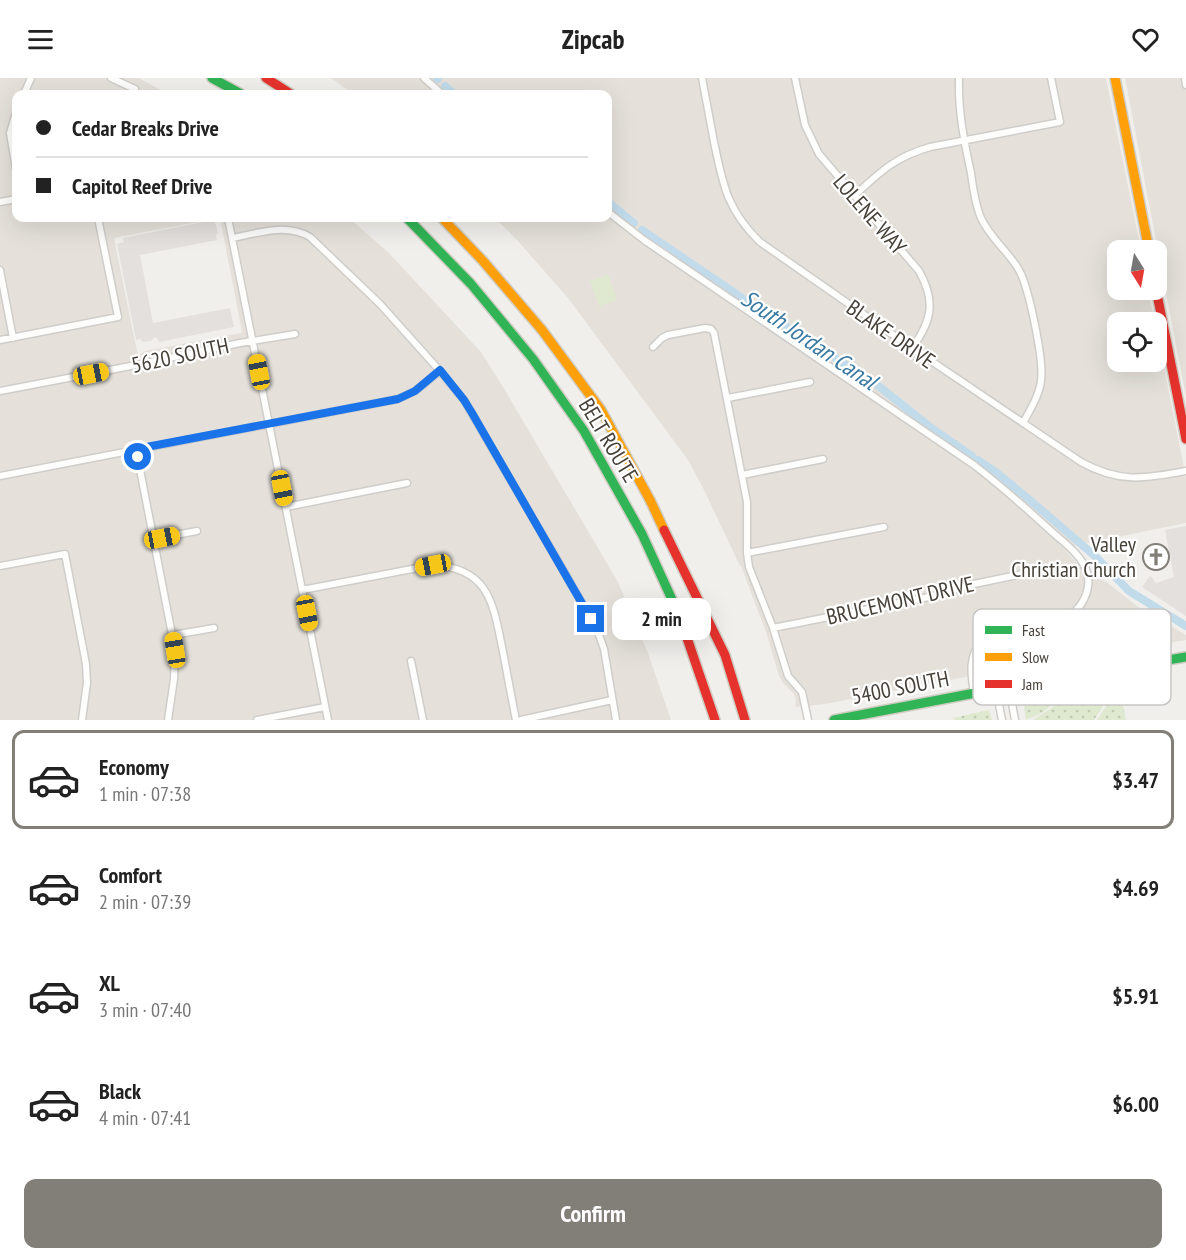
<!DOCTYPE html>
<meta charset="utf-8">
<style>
:root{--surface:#fff;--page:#f2f2f2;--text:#222;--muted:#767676;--line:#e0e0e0;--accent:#827e78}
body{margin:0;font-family:"PT Sans Narrow",sans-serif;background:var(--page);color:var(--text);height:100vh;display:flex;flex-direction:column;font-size:22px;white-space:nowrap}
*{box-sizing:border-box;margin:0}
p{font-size:20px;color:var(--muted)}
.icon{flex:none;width:33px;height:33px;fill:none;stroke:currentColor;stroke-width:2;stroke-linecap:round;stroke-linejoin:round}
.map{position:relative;height:642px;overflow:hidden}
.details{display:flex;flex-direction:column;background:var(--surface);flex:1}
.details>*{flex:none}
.top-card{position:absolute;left:12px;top:12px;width:600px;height:132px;border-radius:12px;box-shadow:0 6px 24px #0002;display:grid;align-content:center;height:132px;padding:0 24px;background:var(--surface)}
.needle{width:39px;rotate:169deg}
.controls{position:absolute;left:1107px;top:162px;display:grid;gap:12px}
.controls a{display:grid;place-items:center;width:60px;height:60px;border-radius:12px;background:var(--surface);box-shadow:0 6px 24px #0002;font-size:30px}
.end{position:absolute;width:27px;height:27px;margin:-14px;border:8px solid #1a73e8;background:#fff;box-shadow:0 0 0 3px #fff}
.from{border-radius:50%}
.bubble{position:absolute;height:42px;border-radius:12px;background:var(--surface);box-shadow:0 6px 24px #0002;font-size:20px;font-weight:800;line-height:42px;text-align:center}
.car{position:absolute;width:18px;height:36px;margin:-18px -9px;border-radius:8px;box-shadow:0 0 4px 2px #0007;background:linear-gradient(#f5c518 24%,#345 0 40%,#f5c518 0 76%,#345 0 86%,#f5c518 0)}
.top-card b{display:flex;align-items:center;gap:21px;height:57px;font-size:22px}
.top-card b+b{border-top:2px solid var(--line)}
.top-card i{width:15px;height:15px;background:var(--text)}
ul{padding:10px 0 0;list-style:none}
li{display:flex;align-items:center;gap:18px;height:99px;margin:0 12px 9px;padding:0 12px;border:3px solid transparent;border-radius:12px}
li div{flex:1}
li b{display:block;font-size:22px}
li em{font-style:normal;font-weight:800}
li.on{border-color:var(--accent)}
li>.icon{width:54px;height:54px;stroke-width:1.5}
.cta{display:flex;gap:12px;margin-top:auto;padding:12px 24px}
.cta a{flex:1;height:69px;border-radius:12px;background:var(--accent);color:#fff;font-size:24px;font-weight:800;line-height:69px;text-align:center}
header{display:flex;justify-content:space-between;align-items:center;height:78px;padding:0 24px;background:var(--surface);font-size:27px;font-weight:800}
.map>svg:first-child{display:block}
.residential{fill:#e5e1da}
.grass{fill:url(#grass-dots)}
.pitch{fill:#dfe9cf}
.parking{fill:#e3e0dd}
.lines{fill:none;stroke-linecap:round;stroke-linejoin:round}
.canal{stroke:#c1dbeb;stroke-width:8}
.street-casing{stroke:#cfcdca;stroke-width:9}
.fast-casing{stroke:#d0ccc3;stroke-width:12}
.slow-casing{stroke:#d0ccc3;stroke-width:12}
.jam-casing{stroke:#d0ccc3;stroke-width:12}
.street{stroke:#fdfdfc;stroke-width:6}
.fast{stroke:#30b455;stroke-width:9}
.slow{stroke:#ff9f0a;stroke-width:9}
.jam{stroke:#e5322d;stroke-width:9}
.route{stroke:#1a73e8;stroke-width:8}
.labels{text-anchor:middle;stroke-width:4.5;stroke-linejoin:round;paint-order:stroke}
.street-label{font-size:22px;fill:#474139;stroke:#fff}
.poi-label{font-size:22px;fill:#474139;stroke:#fff;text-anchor:end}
.water-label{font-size:24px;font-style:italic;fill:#3979a2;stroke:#fff}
.key{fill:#fff;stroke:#c8c6c4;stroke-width:1.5}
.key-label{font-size:16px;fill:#474139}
</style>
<header><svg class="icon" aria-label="menu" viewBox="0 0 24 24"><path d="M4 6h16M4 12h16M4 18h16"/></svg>Zipcab<svg class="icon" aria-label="heart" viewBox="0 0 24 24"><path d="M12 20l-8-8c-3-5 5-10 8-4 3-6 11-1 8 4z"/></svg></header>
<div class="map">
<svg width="1186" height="642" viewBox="0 0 1186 642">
<defs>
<pattern id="grass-dots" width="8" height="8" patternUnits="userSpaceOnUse" patternTransform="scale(1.5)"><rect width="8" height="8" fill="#dfe9cf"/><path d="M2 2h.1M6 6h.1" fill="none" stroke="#c1c9b2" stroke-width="1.8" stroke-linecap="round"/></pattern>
</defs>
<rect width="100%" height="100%" fill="#f1efec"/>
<path class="residential" d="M0 0H139L168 16H16V140H218L114 160 138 278 145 273 241 255 242 254 220 140H349L388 174 481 274 503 309 618 504 648 575 671 642H0Z
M331 0H1106L1141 172H1118V212H1148L1155 244H1118V284H1156L1157 253 1186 400V445L1063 470 1078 486 1109 506 1137 528 1186 557V562L1076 582 960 600 825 626 795 629 796 623 794 616 783 605 779 598 766 554 741 488H740L703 410 688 382 568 220 517 162 495 140H608V16H353Z
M1125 0H1186V319Z"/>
<path class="grass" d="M1117 612H1120L1126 642H1097Z
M1111 613 1112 614 1094 642H1033L1050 631 1063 620Z
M1057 621V623L1043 634 1026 642 1024 629 1025 627Z
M989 632 992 642H956L952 640Z"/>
<path class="pitch" d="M608 197 617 222 599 228 590 203Z"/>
<path class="parking" d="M213 142 216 147 218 155 216 157 217 162 140 177 153 245 230 230 234 249 159 264 157 260 155 259 151 263 143 264 140 261 136 262 117 166 124 164 123 160Z
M1186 448V538L1142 509 1150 498 1153 500 1154 503 1156 505 1174 499 1165 452Z"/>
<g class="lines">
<path class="canal" d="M437 0 438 1
M445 8 454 16
M608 124 634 145
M642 152 757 230 876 306 930 349 972 378
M978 382 997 395 1031 423 1096 479 1129 513 1186 548"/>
<defs>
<path id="street" d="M111 0 135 11 132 16
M424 0 442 16
M702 0C706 21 710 43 714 64 723 107 727 132 760 164L912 270 1081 384C1119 405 1144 401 1186 393
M795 0 805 47 819 76 919 193C936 223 932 243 912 270
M959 0C958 33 964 63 971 95 973 110 975 126 981 140 990 160 1008 173 1019 192 1029 210 1044 282 1041 303 1039 318 1030 332 1023 345
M1185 0 1186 7
M24 16 31 0
M16 35 10 55 16 91
M854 118C880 94 895 79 930 69L1060 44 1051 0
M0 124 16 121
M608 134 644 162 974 387C1001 408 1026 430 1051 453 1063 464 1082 477 1087 494 1092 511 1082 533 1065 539 1041 549 1002 544 982 563 968 578 971 596 974 615
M228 140 328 642
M233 160C258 155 286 145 310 159L380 226 440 293 464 322 584 528 598 554 604 571 616 642
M0 192 13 260
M0 262 118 239 98 140
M653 269 662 260 668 257 705 250 711 251 714 255 747 424V475L749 489 773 550 788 598 802 614 808 642
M0 313 136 287 240 265 295 256
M728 320 810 304
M136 371 175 572 174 601 168 642
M742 397 823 381
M0 398 398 321 415 313 440 293
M286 429 407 405
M154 461 197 453
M747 475 884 449
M0 488 65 476 86 586 87 605 82 642
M302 512 433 487C488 490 493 524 502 569 507 594 511 618 516 642
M773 550 929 519 969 507 1027 495
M173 557 214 550
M411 583 423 642
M1009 609 1015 642
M996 611 1002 642
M257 642 325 629
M521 642 612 622"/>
<path id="fast" d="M212 0 241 16
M407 140 471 206 533 281 584 353 642 456 675 528 686 557
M834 642 996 611 1186 579"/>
<path id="slow" d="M1115 0 1149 172
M442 140 483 183 542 252 601 332 650 422 664 452"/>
<path id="jam" d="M266 0 291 16
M1156 211 1186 361
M664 452 725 577 745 642
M686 557 715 642"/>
</defs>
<use href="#street" class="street-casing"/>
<use href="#fast" class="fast-casing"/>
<use href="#slow" class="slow-casing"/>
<use href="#jam" class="jam-casing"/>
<use href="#street" class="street"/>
<use href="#fast" class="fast"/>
<use href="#slow" class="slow"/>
<use href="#jam" class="jam"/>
</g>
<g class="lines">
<path class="route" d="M138 379 136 371 398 321 415 313 440 292 464 322 472 335 591 541"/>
</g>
<defs>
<symbol id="church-ring" viewBox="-11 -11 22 22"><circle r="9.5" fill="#fff" stroke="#827e78" stroke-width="1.5"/><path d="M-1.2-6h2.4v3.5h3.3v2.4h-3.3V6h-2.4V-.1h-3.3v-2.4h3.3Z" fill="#827e78"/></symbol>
</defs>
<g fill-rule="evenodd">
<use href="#church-ring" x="1141" y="464" width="30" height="30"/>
</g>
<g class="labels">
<g class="street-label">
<text transform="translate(870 136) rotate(49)" y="8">LOLENE WAY</text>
<text transform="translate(891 256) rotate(35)" y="8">BLAKE DRIVE</text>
<text transform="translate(180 277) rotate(-12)" y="8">5620 SOUTH</text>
<text transform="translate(609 362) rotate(59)" y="8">BELT ROUTE</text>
<text transform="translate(900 522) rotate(-13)" y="8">BRUCEMONT DRIVE</text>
<text transform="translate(900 609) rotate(-11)" y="8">5400 SOUTH</text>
</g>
<g class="poi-label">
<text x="1136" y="474">Valley<tspan x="1136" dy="25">Christian Church</tspan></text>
</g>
<g class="water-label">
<text transform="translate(809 262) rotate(34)" y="8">South Jordan Canal</text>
</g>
</g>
<rect x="973" y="531" width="198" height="96" rx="9" class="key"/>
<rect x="985" y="548" width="27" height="8" fill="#30b455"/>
<rect x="985" y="575" width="27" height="8" fill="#ff9f0a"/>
<rect x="985" y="602" width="27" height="8" fill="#e5322d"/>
<g class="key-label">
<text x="1022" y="558">Fast</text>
<text x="1022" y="585">Slow</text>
<text x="1022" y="612">Jam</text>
</g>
</svg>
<div class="controls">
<a><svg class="needle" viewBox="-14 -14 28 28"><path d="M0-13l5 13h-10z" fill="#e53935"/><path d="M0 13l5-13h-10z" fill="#767676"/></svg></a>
<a><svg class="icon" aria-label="locate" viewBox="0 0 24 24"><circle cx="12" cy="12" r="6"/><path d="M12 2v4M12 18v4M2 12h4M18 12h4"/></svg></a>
</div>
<i class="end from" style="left:138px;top:379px"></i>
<i class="end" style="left:591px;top:541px"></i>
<div class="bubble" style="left:612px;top:520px;width:99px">2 min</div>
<i class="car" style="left:259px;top:294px;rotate:349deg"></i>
<i class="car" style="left:91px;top:296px;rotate:79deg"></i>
<i class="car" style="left:282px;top:410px;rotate:169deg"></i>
<i class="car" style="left:162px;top:460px;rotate:79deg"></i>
<i class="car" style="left:433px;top:487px;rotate:259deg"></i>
<i class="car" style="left:307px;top:535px;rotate:169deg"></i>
<i class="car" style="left:175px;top:572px;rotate:351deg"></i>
<div class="top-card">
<b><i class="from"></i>Cedar Breaks Drive</b>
<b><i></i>Capitol Reef Drive</b>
</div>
</div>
<section class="details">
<ul>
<li class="on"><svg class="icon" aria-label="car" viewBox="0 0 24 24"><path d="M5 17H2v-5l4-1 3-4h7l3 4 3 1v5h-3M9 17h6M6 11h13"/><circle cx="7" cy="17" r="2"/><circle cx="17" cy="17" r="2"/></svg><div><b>Economy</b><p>1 min · 07:38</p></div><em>$3.47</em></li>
<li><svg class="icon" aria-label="car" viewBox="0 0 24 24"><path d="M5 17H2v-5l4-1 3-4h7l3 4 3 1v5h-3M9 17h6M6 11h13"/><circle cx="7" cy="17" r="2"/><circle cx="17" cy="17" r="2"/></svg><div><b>Comfort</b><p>2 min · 07:39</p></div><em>$4.69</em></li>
<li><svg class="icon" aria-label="car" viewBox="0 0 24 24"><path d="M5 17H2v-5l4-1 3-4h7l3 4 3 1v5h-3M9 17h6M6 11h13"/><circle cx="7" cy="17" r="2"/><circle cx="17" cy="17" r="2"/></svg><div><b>XL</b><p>3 min · 07:40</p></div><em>$5.91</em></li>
<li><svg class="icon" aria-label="car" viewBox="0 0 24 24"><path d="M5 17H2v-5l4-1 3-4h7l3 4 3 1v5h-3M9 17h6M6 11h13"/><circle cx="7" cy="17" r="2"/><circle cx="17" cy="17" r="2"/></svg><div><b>Black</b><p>4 min · 07:41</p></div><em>$6.00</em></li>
</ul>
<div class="cta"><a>Confirm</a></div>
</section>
